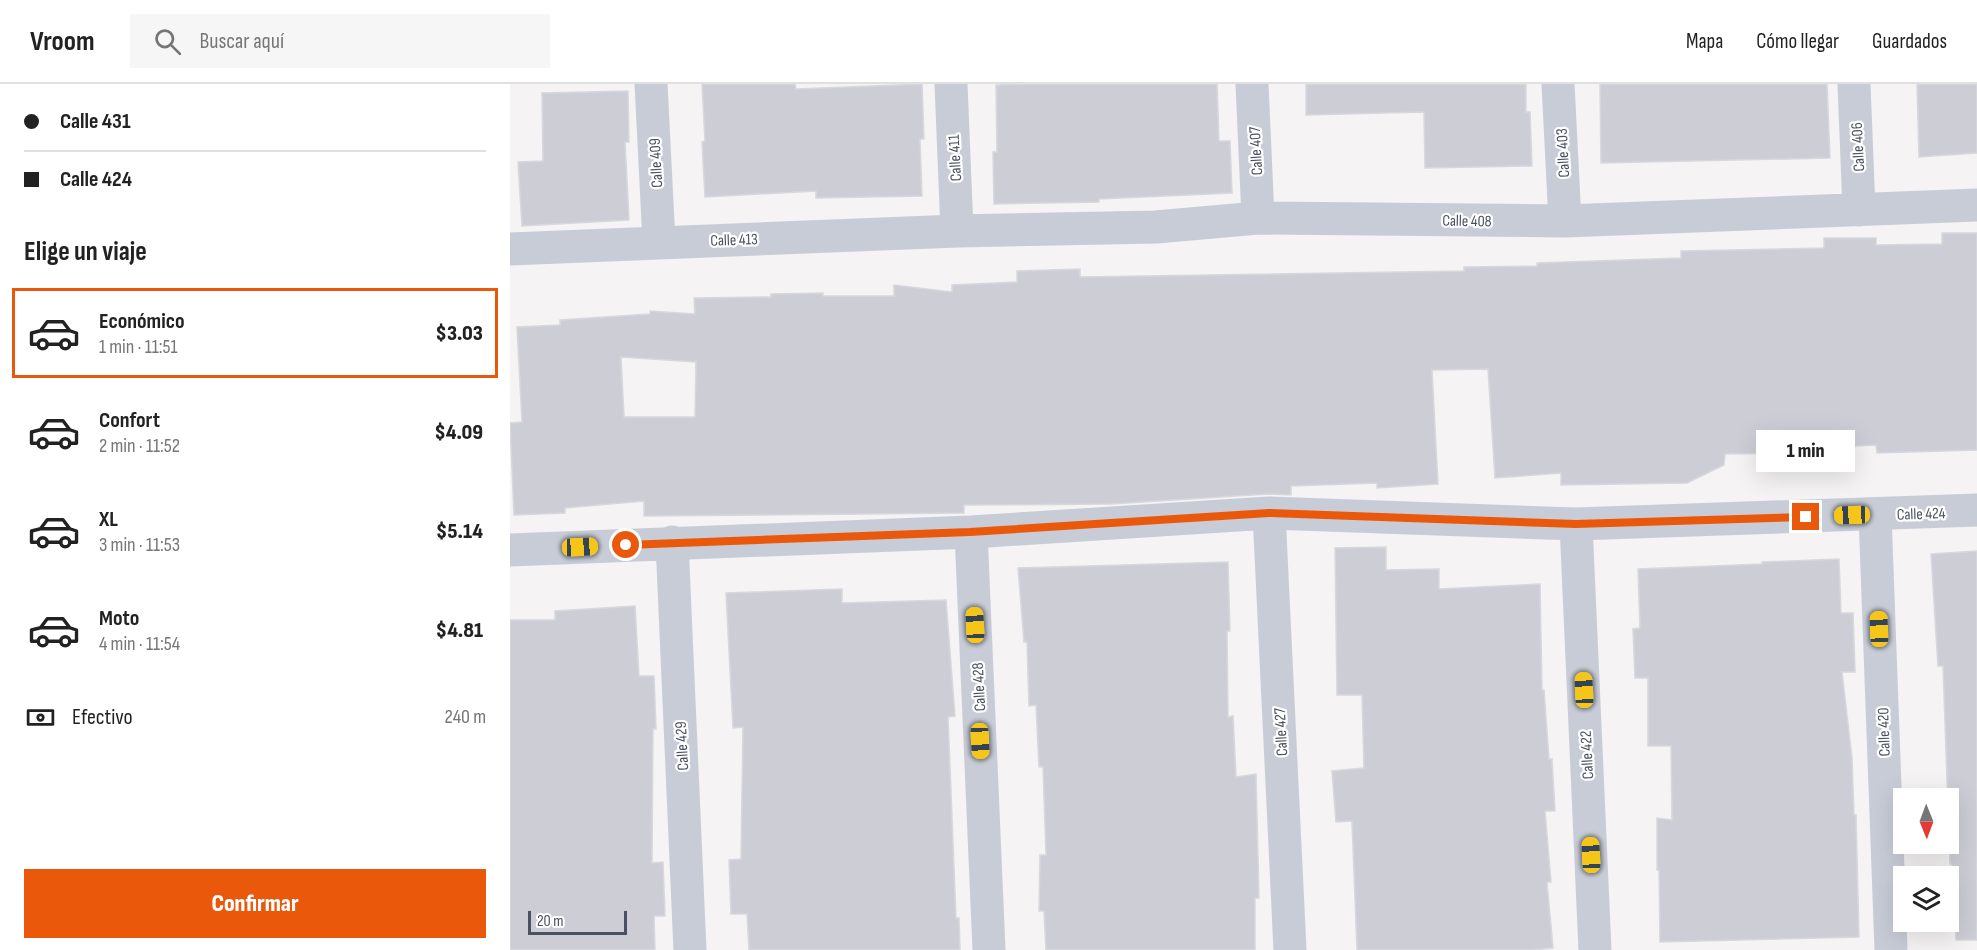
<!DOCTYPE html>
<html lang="es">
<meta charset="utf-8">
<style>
:root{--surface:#fff;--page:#f6f6f6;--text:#222;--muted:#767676;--line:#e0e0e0;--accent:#ea580c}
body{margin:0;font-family:"Sofia Sans Condensed",sans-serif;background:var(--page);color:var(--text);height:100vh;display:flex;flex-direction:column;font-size:22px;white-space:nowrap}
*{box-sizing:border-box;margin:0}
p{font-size:20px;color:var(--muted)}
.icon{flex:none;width:33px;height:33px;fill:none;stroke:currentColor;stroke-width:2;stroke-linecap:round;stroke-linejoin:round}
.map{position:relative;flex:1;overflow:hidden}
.side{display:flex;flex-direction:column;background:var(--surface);width:510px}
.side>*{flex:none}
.guide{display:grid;align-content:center;height:132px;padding:0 24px;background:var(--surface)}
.needle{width:39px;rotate:179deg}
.controls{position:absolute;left:1383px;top:704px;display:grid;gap:12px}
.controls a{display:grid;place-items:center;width:66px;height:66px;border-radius:0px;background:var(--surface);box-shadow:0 6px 24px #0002;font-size:30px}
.scale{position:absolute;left:18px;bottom:15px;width:99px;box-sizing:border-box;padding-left:6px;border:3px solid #4a5261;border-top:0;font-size:16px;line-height:21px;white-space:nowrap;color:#4a5261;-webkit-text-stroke:4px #fff;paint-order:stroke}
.end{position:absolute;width:27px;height:27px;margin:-14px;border:8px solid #ea580c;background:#fff;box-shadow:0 0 0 3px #fff}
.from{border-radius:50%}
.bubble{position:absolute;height:42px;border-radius:0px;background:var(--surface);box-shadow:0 6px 24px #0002;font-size:20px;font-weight:800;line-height:42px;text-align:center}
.car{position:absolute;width:18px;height:36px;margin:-18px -9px;border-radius:8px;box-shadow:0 0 4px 2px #0007;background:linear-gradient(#f5c518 24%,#345 0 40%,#f5c518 0 76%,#345 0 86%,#f5c518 0)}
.guide b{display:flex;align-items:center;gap:21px;height:57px;font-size:22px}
.guide b+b{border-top:2px solid var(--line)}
.guide i{width:15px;height:15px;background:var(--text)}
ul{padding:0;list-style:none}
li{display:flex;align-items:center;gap:18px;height:90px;margin:0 12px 9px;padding:0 12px;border:3px solid transparent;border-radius:0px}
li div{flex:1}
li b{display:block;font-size:22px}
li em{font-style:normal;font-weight:800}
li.on{border-color:var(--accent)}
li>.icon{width:54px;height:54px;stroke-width:1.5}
h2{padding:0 24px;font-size:27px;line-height:72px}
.pay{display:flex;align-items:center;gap:15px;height:66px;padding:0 24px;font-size:22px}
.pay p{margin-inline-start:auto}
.button{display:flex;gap:12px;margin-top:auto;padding:12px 24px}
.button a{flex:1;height:69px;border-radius:0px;background:var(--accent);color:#fff;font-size:24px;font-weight:800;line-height:69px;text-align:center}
header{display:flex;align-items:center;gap:36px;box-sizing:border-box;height:84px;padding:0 30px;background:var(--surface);border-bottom:2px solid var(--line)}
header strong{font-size:28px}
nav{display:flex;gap:33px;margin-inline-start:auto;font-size:21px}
.search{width:420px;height:54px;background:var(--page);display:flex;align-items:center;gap:15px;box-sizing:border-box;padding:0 21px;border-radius:0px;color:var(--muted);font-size:22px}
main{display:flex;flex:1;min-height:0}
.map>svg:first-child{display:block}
.building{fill:#cdced5;stroke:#d7d8de;stroke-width:1.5;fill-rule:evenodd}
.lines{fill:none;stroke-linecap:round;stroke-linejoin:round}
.street{stroke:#c7ccd7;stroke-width:33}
.route{stroke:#ea580c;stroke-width:8}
.labels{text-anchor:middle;stroke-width:4.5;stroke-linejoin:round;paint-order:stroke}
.street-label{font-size:16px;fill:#4a5261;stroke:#fff}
</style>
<header>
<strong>Vroom</strong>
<div class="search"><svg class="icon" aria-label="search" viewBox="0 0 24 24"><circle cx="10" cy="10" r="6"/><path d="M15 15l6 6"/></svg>Buscar aquí</div>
<nav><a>Mapa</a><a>Cómo llegar</a><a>Guardados</a></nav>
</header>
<main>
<section class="side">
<div class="guide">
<b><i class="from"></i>Calle 431</b>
<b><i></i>Calle 424</b>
</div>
<h2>Elige un viaje</h2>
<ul>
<li class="on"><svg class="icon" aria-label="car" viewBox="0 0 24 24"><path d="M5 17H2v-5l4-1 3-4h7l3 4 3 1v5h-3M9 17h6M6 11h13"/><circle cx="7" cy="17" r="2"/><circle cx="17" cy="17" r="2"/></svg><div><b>Económico</b><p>1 min · 11:51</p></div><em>$3.03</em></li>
<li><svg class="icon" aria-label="car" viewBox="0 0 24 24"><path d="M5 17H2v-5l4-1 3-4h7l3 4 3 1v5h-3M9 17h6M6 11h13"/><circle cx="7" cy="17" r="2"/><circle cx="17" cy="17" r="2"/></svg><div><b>Confort</b><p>2 min · 11:52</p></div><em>$4.09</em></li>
<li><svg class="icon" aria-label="car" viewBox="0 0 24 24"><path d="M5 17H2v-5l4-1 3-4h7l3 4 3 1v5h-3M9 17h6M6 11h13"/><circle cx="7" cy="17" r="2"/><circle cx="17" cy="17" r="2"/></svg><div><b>XL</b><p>3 min · 11:53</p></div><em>$5.14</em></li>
<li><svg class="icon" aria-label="car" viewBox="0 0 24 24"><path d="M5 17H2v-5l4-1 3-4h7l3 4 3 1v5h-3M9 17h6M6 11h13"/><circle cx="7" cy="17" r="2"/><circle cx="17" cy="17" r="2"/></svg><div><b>Moto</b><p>4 min · 11:54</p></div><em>$4.81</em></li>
</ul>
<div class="pay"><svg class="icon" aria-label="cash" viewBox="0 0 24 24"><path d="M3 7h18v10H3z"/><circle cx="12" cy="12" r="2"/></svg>Efectivo<p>240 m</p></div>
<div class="button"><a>Confirmar</a></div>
</section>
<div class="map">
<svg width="1467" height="866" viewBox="0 0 1467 866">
<rect width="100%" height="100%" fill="#f5f3f3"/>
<path class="building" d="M192 0H285L286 5 412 0 414 55H410L412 112 306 114V107L195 113 192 58 195 57Z
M516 0H707L709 57H720L722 109 589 115V118L484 120 483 68H487L486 1Z
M796 0H1016V28H1020L1022 82 915 84 914 28 796 31Z
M1090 0H1317L1320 74 1091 79Z
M1407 0H1467V69L1409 73Z
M118 7 119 58H115L119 136 12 142 8 78 33 77 32 9Z
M1432 149H1467V366L1367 369 1366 361 1285 365V369L1215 370 1214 381 1177 399 1051 401V389L985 394 978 285 922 286 928 400 867 404V399L781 402V411L758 410 601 420 454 421V429L134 432V417L55 424V429L4 431 0 339 12 338 7 243 50 241V236L140 230V227L185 230 184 214 261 213V210L313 209V212H384V201L442 208V201L507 198V187L570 185V193L954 187V183L1027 182V179L1171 174V167L1314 164V154H1366V161L1432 160ZM111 273 186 278 185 333H114Z
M876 463V486L929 485V505L1030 500 1032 606H1034L1039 675H1042L1045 727H1035L1041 798H1037L1043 864 1023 866H847L842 737 826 738 822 687 854 684 852 611H827L825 464Z
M1467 467V856H1446L1442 780H1440L1433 582H1428L1421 470Z
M1329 475 1331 529H1343L1345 588H1332L1342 674 1344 731H1346L1349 853 1150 858 1149 786H1147V734L1162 736 1161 662H1138V594H1125L1123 545 1130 544 1128 485 1252 480V478Z
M718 478 720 547H717L718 633 723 632 726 693 746 690 749 814H745V866H536L534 827H529L530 771H536L533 683H529L526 621 519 622 517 558H514L508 484Z
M332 505V519L436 516 445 632 438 633 446 834H449L450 866H239L237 830H221L219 776 231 775 233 643 223 644 216 509Z
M125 522 129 592H144L146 645H143L142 779 153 778 155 832H144L145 866H0V536H45V527Z"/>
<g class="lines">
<path class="street" d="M141 0 149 158
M441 0 447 147
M742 0 748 134
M1048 0 1055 137
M1344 0 1349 126
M0 165 447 147 646 143 748 134 1055 137 1467 121
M759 429 780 866
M1365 430 1381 866
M1066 440 1085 866
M461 448 479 866
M162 458 180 866
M0 466 461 448 759 429 1066 440 1467 426"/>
</g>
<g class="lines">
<path class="route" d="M116 461 460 448 759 429 1066 440 1296 433"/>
</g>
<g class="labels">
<g class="street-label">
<text transform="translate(1347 63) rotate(-93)" y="6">Calle 406</text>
<text transform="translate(745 67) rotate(-93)" y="6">Calle 407</text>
<text transform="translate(1052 69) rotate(-93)" y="6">Calle 403</text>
<text transform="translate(444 74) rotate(-93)" y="6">Calle 411</text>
<text transform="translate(145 79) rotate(-93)" y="6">Calle 409</text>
<text transform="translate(957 136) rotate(1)" y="6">Calle 408</text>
<text transform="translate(224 155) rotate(-2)" y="6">Calle 413</text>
<text transform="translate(1411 429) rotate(-2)" y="6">Calle 424</text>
<text transform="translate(468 603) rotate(-93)" y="6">Calle 428</text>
<text transform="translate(770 648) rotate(-93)" y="6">Calle 427</text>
<text transform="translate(1373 648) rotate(-92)" y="6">Calle 420</text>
<text transform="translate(171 662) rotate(-93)" y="6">Calle 429</text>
<text transform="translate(1076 671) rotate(-93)" y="6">Calle 422</text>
</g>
</g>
</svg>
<div class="controls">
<a><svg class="needle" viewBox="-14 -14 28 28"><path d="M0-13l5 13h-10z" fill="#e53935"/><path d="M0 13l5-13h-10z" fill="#767676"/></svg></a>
<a><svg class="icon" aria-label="layers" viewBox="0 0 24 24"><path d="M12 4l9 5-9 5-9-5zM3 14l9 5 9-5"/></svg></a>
</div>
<div class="scale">20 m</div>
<i class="end from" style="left:116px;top:461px"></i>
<i class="end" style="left:1296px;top:433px"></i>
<div class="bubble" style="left:1246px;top:346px;width:99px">1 min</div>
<i class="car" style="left:1342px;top:431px;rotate:268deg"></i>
<i class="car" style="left:70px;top:463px;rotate:87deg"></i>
<i class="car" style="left:465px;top:541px;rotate:357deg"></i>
<i class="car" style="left:1369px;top:545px;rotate:358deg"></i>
<i class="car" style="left:1074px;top:606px;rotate:357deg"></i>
<i class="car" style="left:470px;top:657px;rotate:177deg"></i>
<i class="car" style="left:1081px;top:771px;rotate:357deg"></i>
</div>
</main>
